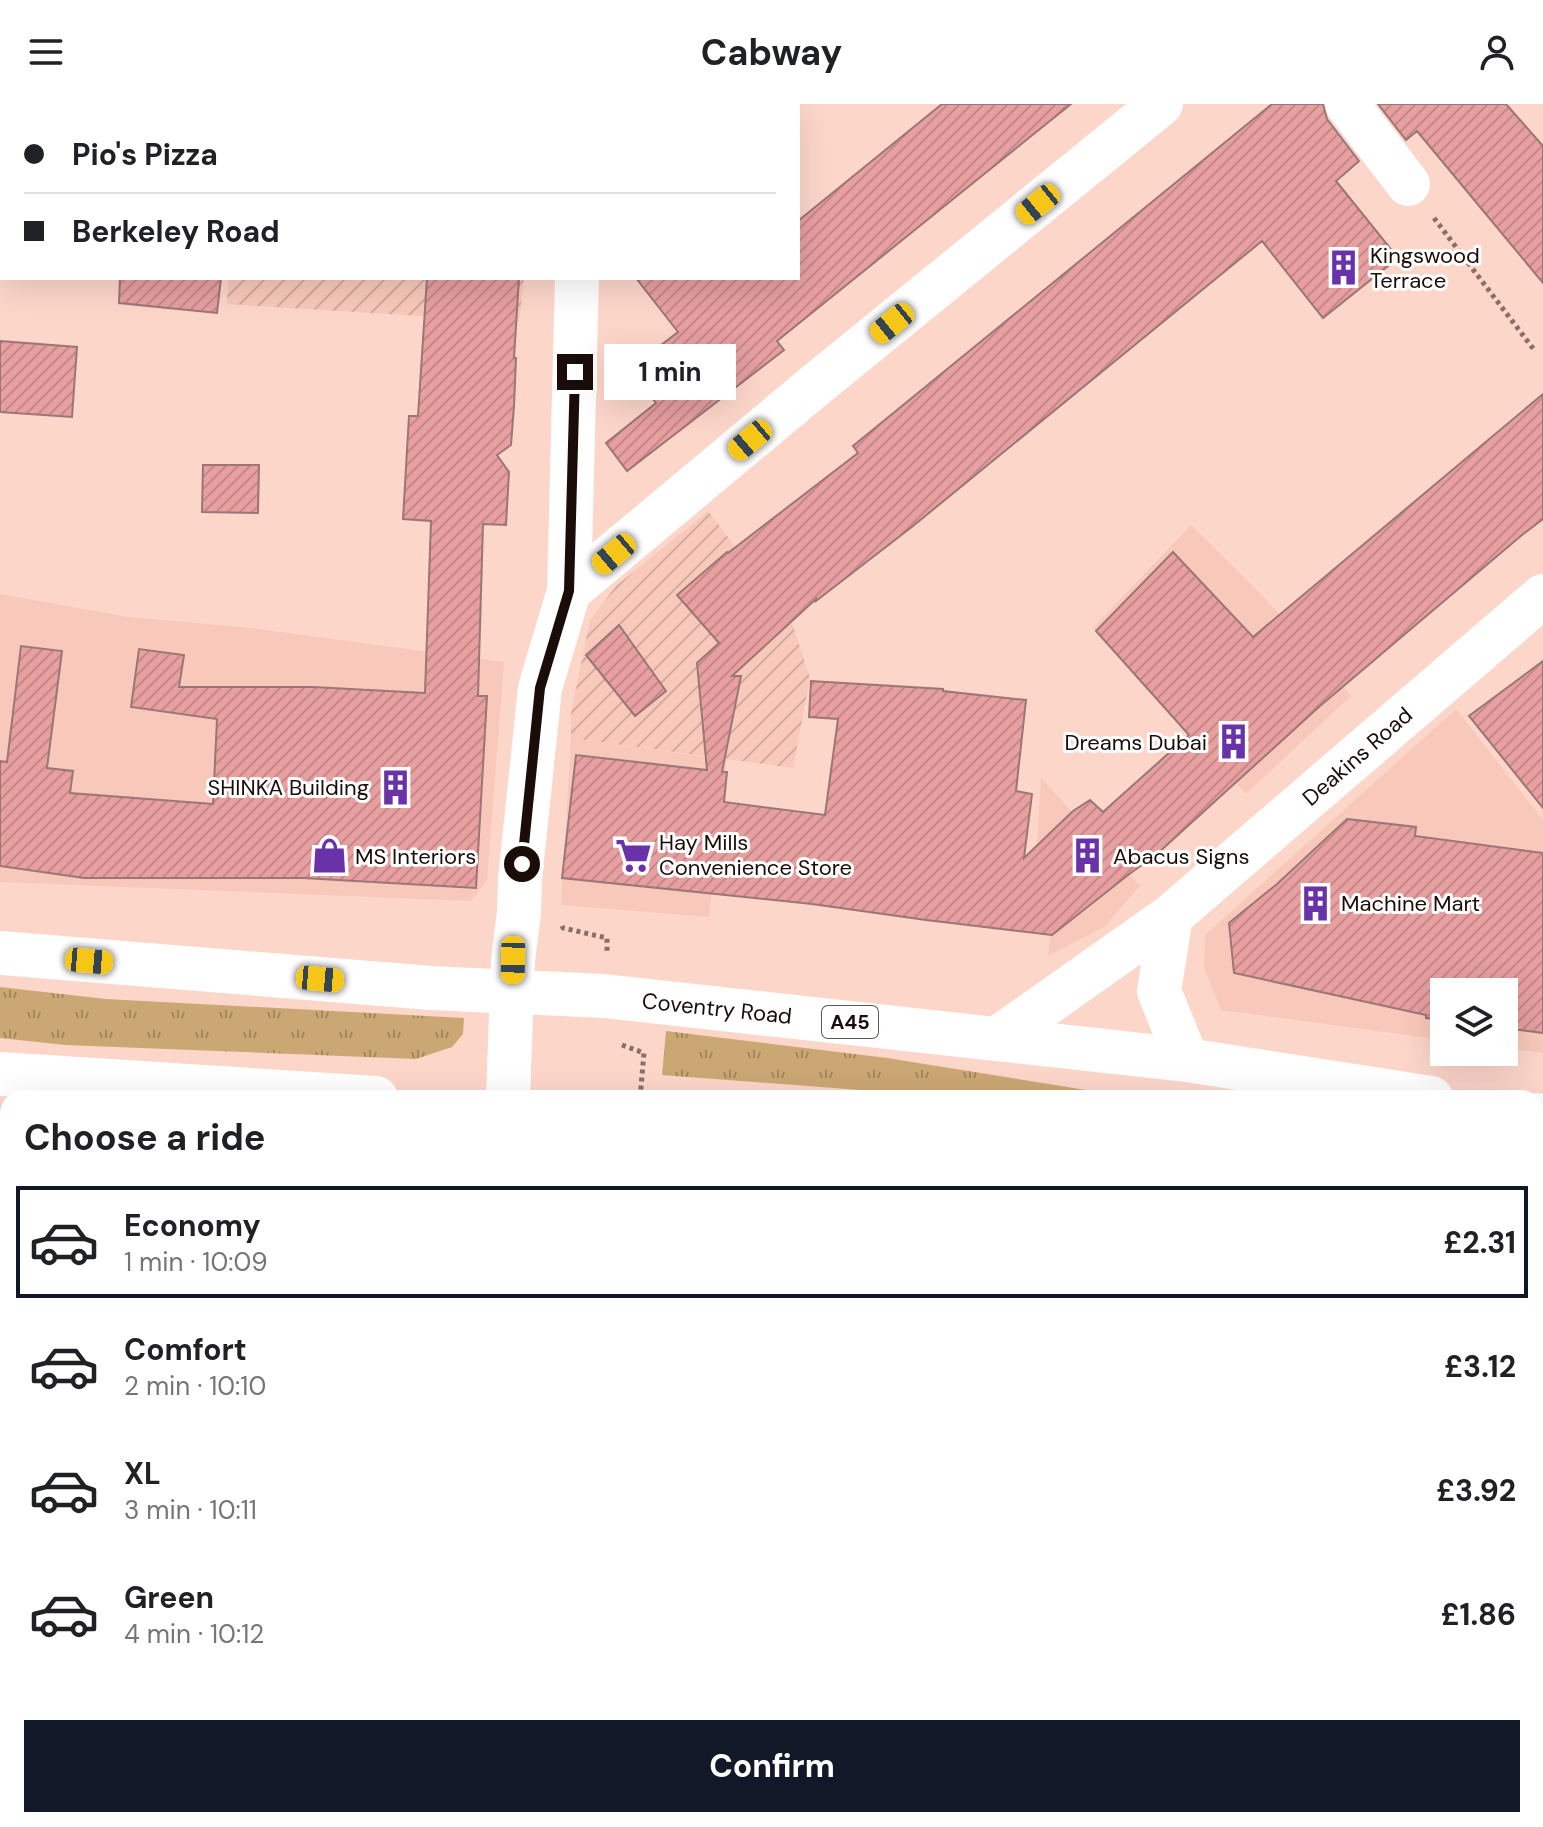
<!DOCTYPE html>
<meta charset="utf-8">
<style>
:root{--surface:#fff;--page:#f2f2f2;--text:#202124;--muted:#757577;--line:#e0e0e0;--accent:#111827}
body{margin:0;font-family:"DM Sans",sans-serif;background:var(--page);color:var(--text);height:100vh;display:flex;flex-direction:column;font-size:30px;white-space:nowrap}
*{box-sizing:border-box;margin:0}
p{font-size:26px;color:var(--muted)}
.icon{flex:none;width:44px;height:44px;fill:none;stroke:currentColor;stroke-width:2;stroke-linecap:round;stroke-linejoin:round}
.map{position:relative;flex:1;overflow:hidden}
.side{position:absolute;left:0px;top:986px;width:1544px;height:738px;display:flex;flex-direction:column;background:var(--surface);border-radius:24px 24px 0 0;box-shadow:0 8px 32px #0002}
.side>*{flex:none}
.guide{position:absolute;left:0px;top:0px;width:800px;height:176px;box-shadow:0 8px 32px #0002;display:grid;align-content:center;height:176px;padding:0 24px;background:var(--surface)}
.controls{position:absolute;left:1430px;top:874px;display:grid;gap:16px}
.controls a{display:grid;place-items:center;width:88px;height:88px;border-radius:0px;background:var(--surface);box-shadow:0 8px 32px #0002;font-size:40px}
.end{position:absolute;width:36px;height:36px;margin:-18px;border:10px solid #1a0d09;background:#fff;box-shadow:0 0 0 4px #fff}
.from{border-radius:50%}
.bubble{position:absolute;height:56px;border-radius:0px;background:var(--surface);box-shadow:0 8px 32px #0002;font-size:26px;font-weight:700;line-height:56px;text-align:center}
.car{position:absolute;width:24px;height:48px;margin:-24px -12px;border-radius:10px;box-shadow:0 0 6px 2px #0007;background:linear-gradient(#f5c518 24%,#345 0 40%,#f5c518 0 76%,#345 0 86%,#f5c518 0)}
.guide b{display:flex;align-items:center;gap:28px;height:76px;font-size:30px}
.guide b+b{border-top:2px solid var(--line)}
.guide i{width:20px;height:20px;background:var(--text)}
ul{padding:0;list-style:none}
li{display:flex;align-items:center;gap:24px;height:112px;margin:0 16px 12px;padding:0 8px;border:4px solid transparent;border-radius:0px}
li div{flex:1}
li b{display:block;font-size:30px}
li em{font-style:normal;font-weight:700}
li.current{border-color:var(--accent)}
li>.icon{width:72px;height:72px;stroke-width:1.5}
h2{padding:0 24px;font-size:36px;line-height:96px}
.cta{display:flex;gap:16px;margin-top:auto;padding:16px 24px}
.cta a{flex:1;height:92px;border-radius:0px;background:var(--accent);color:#fff;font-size:32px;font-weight:700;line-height:92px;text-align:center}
header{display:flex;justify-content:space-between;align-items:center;height:104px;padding:0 24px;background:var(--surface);font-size:36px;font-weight:700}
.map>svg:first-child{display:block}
.built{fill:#f8c9ba}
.industrial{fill:url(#industrial-furrows)}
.grass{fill:url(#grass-tufts)}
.park{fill:url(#park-crowns)}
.building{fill:url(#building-hatch);stroke:#9b7676;stroke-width:2}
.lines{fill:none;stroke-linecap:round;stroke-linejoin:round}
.path{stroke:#896f67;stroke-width:5;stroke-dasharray:4 4;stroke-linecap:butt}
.minor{stroke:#fff;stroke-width:44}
.highway{stroke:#fff;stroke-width:44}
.route{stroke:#1a0d09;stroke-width:10}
.labels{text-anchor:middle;stroke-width:6;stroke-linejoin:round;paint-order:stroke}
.shield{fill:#fff;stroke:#5f5653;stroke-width:2}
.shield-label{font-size:20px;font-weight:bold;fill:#1a0d09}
.poi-label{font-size:22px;fill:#1a0d09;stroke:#fff;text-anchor:start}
.street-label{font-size:22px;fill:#1a0d09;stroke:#fff}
</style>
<header><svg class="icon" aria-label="menu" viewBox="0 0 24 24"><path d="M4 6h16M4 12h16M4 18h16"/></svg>Cabway<svg class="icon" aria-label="person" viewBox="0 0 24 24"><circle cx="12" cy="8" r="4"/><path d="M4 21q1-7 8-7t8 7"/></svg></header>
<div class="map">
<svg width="1543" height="1723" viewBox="0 0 1543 1723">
<defs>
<pattern id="industrial-furrows" width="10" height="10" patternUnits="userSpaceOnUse" patternTransform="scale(2)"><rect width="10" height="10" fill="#f8c9ba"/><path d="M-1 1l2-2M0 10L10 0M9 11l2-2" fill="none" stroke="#d4ab9f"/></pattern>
<pattern id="grass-tufts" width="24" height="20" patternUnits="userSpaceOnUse" patternTransform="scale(2)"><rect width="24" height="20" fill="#cba773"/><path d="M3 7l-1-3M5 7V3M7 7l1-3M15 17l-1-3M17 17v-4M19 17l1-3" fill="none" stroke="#a4865d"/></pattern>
<pattern id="park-crowns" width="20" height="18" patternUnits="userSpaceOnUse" patternTransform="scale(2)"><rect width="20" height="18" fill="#cba773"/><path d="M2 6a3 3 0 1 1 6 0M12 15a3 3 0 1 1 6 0" fill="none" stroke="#a4865d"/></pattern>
<pattern id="building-hatch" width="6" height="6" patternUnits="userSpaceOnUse" patternTransform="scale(2)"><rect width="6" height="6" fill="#e79fa0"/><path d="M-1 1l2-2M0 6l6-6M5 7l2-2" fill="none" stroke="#c68888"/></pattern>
</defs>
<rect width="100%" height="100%" fill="#fdd6ca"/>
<path class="built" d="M1191 421 1262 491 1351 592 1246 690 1093 524Z
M0 490 129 513 251 524 504 558 487 777 471 797 0 778Z
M1456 605 1543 716V949L1504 944V888H1444V936L1221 906 1204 864 1205 831Z
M571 634 727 656 709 813 561 801Z
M1041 674 1140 782 1104 823 1048 852 1059 763 1036 760Z"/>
<path class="industrial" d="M228 174H524L519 218 227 200Z
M708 407 791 516 810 574 793 664 571 634V609L590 516 616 482Z
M1536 1428 1543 1430V1723H1254L1232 1716H1536Z
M774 1716H958L979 1723H772Z"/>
<path class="grass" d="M0 883 106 895 464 914 463 930 452 943 416 955 65 941 0 934Z
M666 927 887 954 1136 994H965L662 971Z"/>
<path class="park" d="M0 1031 8 1032V1138L0 1160Z"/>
<path class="building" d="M942 0H1071L777 237 784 246 627 367 606 339 656 299 630 265 678 228 636 174H798V117Z
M1272 0H1323L1327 15 1359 57 1336 77 1398 154 1323 214 1262 137 913 422 816 497V495L732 572H741L722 668H727L724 698 825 711 838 615 809 613 811 577 943 585V587L1026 596 1016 687 1032 690 1024 754 1073 707 1090 696 1103 708 1189 631 1096 527 1173 448 1253 533 1543 290V415L1522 431 1320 602 1157 750 1128 771 1052 831 926 816 812 800 562 774 576 651 707 666 697 559 719 539 677 491 727 448 728 449 858 349 853 342Z
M1378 0H1506L1543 42V179L1417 27 1406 36Z
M120 174H221L217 209 119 199Z
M427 174H519L514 254H516L514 302 511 341 497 351 509 368 506 421 483 420 478 592H487L476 784 303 774H84L0 762V657L7 658 21 542 62 547 47 664 73 667 70 689 213 700 217 615 131 603 139 545 184 551 179 583H313L425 589 431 417 403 415 409 312H418Z
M0 237 77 243 72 313 0 308Z
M203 361H259L258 409 202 408Z
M619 521 666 587 635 612 586 551Z
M1543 557V704L1469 612Z
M1347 715 1416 723 1415 732 1543 749V929L1504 924V888H1444V916L1426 914V911L1234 869 1229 819 1277 780Z"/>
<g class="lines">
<path class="path" d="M1434 114 1535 247
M562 822 563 824 607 834V848
M622 941 644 949 640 994
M0 1081H8"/>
<path class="minor" d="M1347 0 1408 80
M584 2V0
M0 17H2
M569 487 577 174
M1171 812 1159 887 1187 956
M998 934 1171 812 1543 492
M508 994 513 856 519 809 520 775 540 584 569 487 818 279 1161 0
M1536 1267 1543 1268
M1062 1716 1084 1723
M46 1723 48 1716
M725 1723 727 1716"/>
<path class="highway" d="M0 849 431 884 604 892 1187 956 1431 994
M0 970 376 994
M1536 1011 1543 1012
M1536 1107 1543 1108"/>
</g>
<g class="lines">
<path class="route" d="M522 760 540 584 569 487 575 268"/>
</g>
<defs>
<symbol id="building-bare" viewBox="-9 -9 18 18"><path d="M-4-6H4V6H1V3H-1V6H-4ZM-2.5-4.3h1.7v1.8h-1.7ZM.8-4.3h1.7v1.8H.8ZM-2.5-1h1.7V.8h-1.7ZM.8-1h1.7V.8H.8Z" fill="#6932a9" stroke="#fff" stroke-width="2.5" paint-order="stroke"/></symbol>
<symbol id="supermarket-bare" viewBox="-9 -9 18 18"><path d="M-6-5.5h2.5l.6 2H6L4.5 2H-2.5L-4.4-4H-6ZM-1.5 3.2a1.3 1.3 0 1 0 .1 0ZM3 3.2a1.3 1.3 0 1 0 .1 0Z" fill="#6932a9" stroke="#fff" stroke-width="2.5" paint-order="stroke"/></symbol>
<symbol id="shop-bare" viewBox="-9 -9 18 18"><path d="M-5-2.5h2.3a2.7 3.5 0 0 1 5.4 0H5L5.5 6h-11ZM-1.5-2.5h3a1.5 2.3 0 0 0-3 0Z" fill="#6932a9" stroke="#fff" stroke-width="2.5" paint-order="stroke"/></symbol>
</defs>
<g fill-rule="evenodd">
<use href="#building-bare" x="1318" y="138" width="51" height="51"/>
<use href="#building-bare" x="1208" y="612" width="51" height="51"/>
<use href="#building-bare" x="370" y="658" width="51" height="51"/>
<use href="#supermarket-bare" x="608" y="726" width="51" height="51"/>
<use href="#shop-bare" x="304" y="726" width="51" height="51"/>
<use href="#building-bare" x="1062" y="726" width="51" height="51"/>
<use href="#building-bare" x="1290" y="774" width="51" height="51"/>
</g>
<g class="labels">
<rect class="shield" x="822" y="902" width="56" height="32" rx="6"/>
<g class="shield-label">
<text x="850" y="925">A45</text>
</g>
<g class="poi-label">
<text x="1370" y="159">Kingswood<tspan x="1370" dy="25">Terrace</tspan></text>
<text x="1207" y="646" text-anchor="end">Dreams Dubai</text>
<text x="369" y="691" text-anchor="end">SHINKA Building</text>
<text x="659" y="746">Hay Mills<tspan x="659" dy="25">Convenience Store</tspan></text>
<text x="355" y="760">MS Interiors</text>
<text x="1113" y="760">Abacus Signs</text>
<text x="1341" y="807">Machine Mart</text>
</g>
<g class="street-label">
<text transform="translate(1357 652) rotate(-41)" y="8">Deakins Road</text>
<text transform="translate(717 904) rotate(6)" y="8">Coventry Road</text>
</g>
</g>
</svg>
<div class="controls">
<a><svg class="icon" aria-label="layers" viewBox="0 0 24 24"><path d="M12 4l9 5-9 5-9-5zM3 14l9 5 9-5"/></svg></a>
</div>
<i class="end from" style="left:522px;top:760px"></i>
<i class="end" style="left:575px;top:268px"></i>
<div class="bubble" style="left:604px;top:240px;width:132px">1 min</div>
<i class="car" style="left:1038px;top:100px;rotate:231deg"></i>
<i class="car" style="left:892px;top:219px;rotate:231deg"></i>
<i class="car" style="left:750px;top:336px;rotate:230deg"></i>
<i class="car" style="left:614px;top:450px;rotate:230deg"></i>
<i class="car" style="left:513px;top:856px;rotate:181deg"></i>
<i class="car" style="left:89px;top:857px;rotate:95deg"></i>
<i class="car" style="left:320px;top:875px;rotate:95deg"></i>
<div class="guide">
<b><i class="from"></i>Pio's Pizza</b>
<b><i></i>Berkeley Road</b>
</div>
<section class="side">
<h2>Choose a ride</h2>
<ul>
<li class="current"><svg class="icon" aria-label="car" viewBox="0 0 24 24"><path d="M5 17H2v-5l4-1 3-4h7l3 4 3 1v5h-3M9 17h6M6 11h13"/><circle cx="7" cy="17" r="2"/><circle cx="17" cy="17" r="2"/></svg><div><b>Economy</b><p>1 min · 10:09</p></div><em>£2.31</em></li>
<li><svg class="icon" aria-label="car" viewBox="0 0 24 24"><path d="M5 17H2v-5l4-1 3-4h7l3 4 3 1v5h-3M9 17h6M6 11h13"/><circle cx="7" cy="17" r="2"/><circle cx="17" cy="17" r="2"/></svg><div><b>Comfort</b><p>2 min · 10:10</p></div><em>£3.12</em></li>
<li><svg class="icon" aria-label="car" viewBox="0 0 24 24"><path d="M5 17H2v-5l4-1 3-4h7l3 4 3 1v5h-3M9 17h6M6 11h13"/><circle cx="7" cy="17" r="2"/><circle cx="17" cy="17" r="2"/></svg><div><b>XL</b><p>3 min · 10:11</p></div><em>£3.92</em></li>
<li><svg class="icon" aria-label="car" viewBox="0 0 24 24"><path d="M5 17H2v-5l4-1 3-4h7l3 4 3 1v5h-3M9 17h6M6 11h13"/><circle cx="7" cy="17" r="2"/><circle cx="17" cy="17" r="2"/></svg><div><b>Green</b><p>4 min · 10:12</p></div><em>£1.86</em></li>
</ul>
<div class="cta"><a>Confirm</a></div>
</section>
</div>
